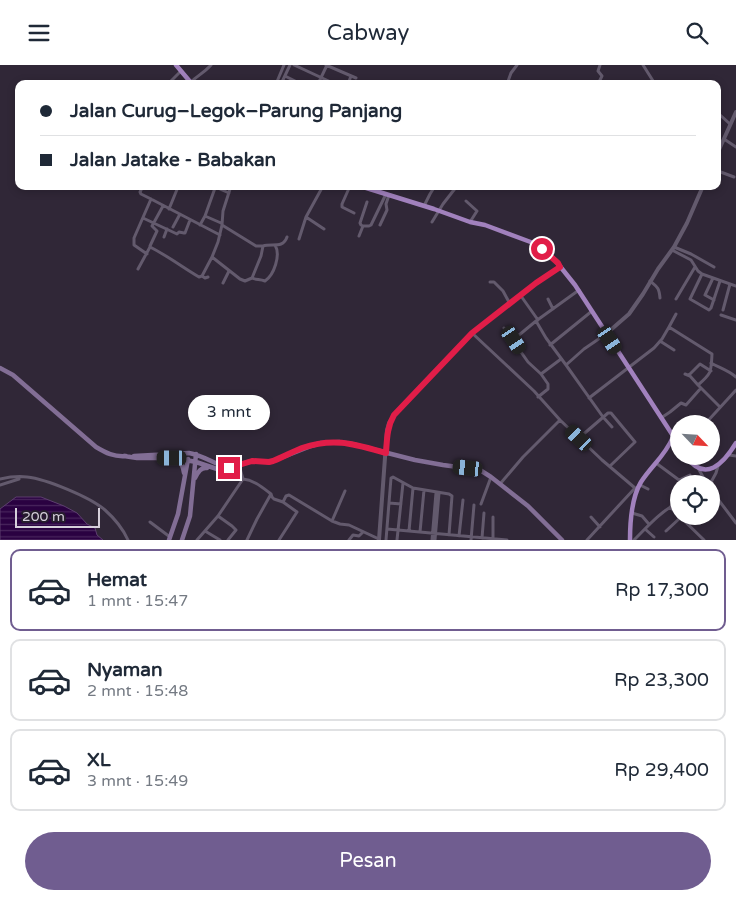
<!DOCTYPE html>
<html lang="id">
<meta charset="utf-8">
<style>
:root{--surface:#fff;--page:#f2f2f3;--text:#1f2937;--muted:#747a83;--line:#e0e1e3;--accent:#705d90}
body{margin:0;font-family:"Varela Round",sans-serif;background:var(--page);color:var(--text);height:100vh;display:flex;flex-direction:column;font-size:19px;white-space:nowrap}
*{box-sizing:border-box;margin:0}
p{font-size:16px;color:var(--muted)}
.icon{flex:none;width:28px;height:28px;fill:none;stroke:currentColor;stroke-width:2;stroke-linecap:round;stroke-linejoin:round}
.map{position:relative;height:475px;overflow:hidden}
.details{display:flex;flex-direction:column;background:var(--surface);flex:1}
.details>*{flex:none}
.hud{position:absolute;left:15px;top:15px;width:706px;height:110px;border-radius:10px;box-shadow:0 2px 8px #0003;display:grid;align-content:center;height:110px;padding:0 25px;background:var(--surface)}
.needle{width:32px;rotate:115deg}
.fabs{position:absolute;left:670px;top:350px;display:grid;gap:10px}
.fabs a{display:grid;place-items:center;width:50px;height:50px;border-radius:50%;background:var(--surface);box-shadow:0 2px 8px #0003;font-size:25px}
.scale{position:absolute;left:15px;bottom:12px;width:85px;box-sizing:border-box;padding-left:5px;border:2px solid #d5cfda;border-top:0;font-size:14px;line-height:18px;white-space:nowrap;color:#d5cfda;-webkit-text-stroke:4px #261d2d;paint-order:stroke}
.end{position:absolute;width:22px;height:22px;margin:-11px;border:6px solid #e11d48;background:#fff;box-shadow:0 0 0 2px #fff}
.from{border-radius:50%}
.bubble{position:absolute;height:35px;border-radius:18px;background:var(--surface);box-shadow:0 2px 8px #0003;font-size:16px;font-weight:600;line-height:35px;text-align:center}
.car{position:absolute;width:15px;height:30px;margin:-15px -8px;border-radius:6px;box-shadow:0 0 4px 1px #0007;background:linear-gradient(#222 24%,#8ab4d8 0 40%,#222 0 76%,#8ab4d8 0 86%,#222 0)}
.hud b{display:flex;align-items:center;gap:18px;height:48px;font-size:19px}
.hud b+b{border-top:1px solid var(--line)}
.hud i{width:12px;height:12px;background:var(--text)}
ul{padding:9px 0 0;list-style:none}
li{display:flex;align-items:center;gap:15px;height:82px;margin:0 10px 8px;padding:0 15px;border:2px solid var(--line);border-radius:10px}
li div{flex:1}
li b{display:block;font-size:19px}
li em{font-style:normal;font-weight:600}
li.current{border-color:var(--accent)}
li>.icon{width:45px;height:45px;stroke-width:1.5}
.cta{display:flex;gap:10px;margin-top:auto;padding:10px 25px}
.cta a{flex:1;height:58px;border-radius:30px;background:var(--accent);color:#fff;font-size:20px;font-weight:600;line-height:58px;text-align:center}
header{display:flex;justify-content:space-between;align-items:center;height:65px;padding:0 25px;background:var(--surface);font-size:22px;font-weight:600}
.map>svg:first-child{display:block}
.water{fill:url(#water-rules);stroke:#5d3f6f}
.lines{fill:none;stroke-linecap:round;stroke-linejoin:round}
.minor{stroke:#635a6d;stroke-width:3}
.tertiary{stroke:#635a6d;stroke-width:4}
.secondary{stroke:#826e95;stroke-width:4.5}
.primary{stroke:#a181bd;stroke-width:4.5}
.route{stroke:#e11d48;stroke-width:6}
</style>
<header><svg class="icon" aria-label="menu" viewBox="0 0 24 24"><path d="M4 6h16M4 12h16M4 18h16"/></svg>Cabway<svg class="icon" aria-label="search" viewBox="0 0 24 24"><circle cx="10" cy="10" r="6"/><path d="M15 15l6 6"/></svg></header>
<div class="map">
<svg width="736" height="475" viewBox="0 0 736 475">
<defs>
<pattern id="water-rules" width="6" height="5" patternUnits="userSpaceOnUse" patternTransform="scale(1.25)"><rect width="6" height="5" fill="#2a0141"/><path d="M0 2.5h6" fill="none" stroke="#48255c"/></pattern>
</defs>
<rect width="100%" height="100%" fill="#302737"/>
<path class="water" d="M16 432H41L64 441 77 448 87 459 95 463 97 470 103 475H0V444Z"/>
<g class="lines">
<path class="minor" d="M294 0 335 19
M326 0 356 13
M643 0 655 19
M285 11 301 19
M191 17C197 11 205 7 211 0
M599 17 602 11 598 6 600 0
M155 19 156 17 157 19
M168 19 181 6
M276 19 284 0
M281 19 290 0
M318 19 327 0
M348 19 351 11
M507 19 511 8 517 0
M719 49 730 59
M724 74 736 82
M718 106 734 112
M143 121 140 127 141 129 151 134 220 170
M213 121 229 128
M323 121 306 152 324 164
M350 121 342 139V142L354 148
M466 136 477 146 470 157
M163 141 152 161 157 166 150 181V182C168 191 182 202 199 212L202 211 205 213 208 212
M424 141 430 129 435 121
M169 144 178 122
M205 151 221 158
M143 153 177 169 179 167 184 168H185L190 155
M432 157 443 139 457 121
M200 160 205 151 215 123
M380 160 387 145 386 139 389 130
M363 161 361 160 360 158 367 137
M173 162 180 149
M359 171 363 161H369L371 160 386 129
M164 172 167 164
M299 174 306 152
M263 181C272 178 283 184 287 172
M674 182 691 189 714 202
M672 185 691 195 698 206 702 209 736 221
M147 189 134 180V173L151 134
M212 192 240 214 245 216 252 213 261 191 263 181H256L222 160
M138 204 150 182
M702 209 690 234 709 245 711 243 720 216
M202 211 212 192 218 177 222 160 223 146 231 121
M252 213C256 215 260 214 265 216 274 210 281 190 275 180
M713 213 705 230 714 235
M650 216C657 222 659 222 660 233
M490 217H494L503 226 510 239
M223 218 229 206
M521 231 538 255
M548 234 553 244
M676 234 695 202
M723 245 730 219
M721 250 736 255
M536 256 546 273 566 300 603 352 612 362
M669 262 676 249
M504 263 528 297 541 309 548 319V324L538 332
M472 268 534 326 560 355 602 395 635 423 638 424
M513 275 536 256 579 225
M660 276 674 285
M550 280 592 246
M711 298C720 303 728 305 736 312
M566 300 584 284 606 269
M541 309 561 294
M685 309 690 311 698 320
M689 310 700 299 711 306
M589 333 654 283 662 274 669 262 712 289C711 307 712 308 698 320L720 342
M661 353 670 347 681 338 686 340 701 323
M705 359 736 325
M579 373 608 348H611L635 377 610 401
M729 390 736 391
M656 398 679 415 690 410
M239 400 243 414
M698 403 707 419
M0 414C9 412 18 411 27 412 46 414 90 432 105 445 114 453 123 464 128 475
M243 414C254 415 263 423 271 429L272 432 274 434 283 437 297 447 279 475
M500 419 523 392 560 355
M710 419 716 408 718 401
M0 420 19 414
M640 420 648 424
M711 425 736 458
M283 437 286 431 289 430 332 456 340 459 349 460 379 474
M389 438 401 439
M711 438 717 433
M481 439 491 412
M670 442 704 475
M632 448 642 451 648 458
M218 451 232 461 236 465 228 475
M591 452 600 462
M332 456 345 426
M150 457 170 472
M387 464 507 475
M645 464 654 472
M205 466 220 475
M409 466 413 423
M666 466 680 453
M420 467 424 425
M459 471 463 435
M482 473 484 448
M493 474V452
M197 475 218 451 243 414
M247 475 257 454 271 429
M349 475 353 470 359 471 363 467
M386 475 391 413 393 412 413 423 449 429 452 431 449 470
M397 475 403 418
M432 475 436 428
M435 475 439 428
M471 475 474 440
M587 475 635 423
M634 475C648 461 661 446 679 437"/>
<path class="tertiary" d="M718 87 736 47
M606 269 629 249 643 229 658 204 674 182 687 158 703 121
M379 475 387 365 389 358 394 350 472 268 536 218 560 202"/>
<path class="secondary" d="M0 303 13 310 96 382C106 388 114 392 126 391
M124 391 137 393H176L196 397 220 405 252 396 269 397 273 396 311 381 321 378 339 377 352 379 415 395 443 400 480 405 491 412 528 441 562 475
M134 391 189 388C202 390 213 398 225 402
M175 395C182 398 183 401 184 408
M195 413C198 407 201 402 207 403
M169 475 178 449 188 394
M182 475 190 451 196 389"/>
<path class="primary" d="M176 0 192 19
M360 121 434 144 470 157 485 160 536 179 543 183 555 195 575 220 679 380
M686 391C705 419 724 398 736 378
M630 475C630 457 632 432 641 417 652 400 665 391 673 372"/>
</g>
<g class="lines">
<path class="route" d="M229 403 252 396 269 397 273 396C283 392 292 387 302 383 334 372 354 379 386 388 387 374 387 362 394 350L472 268 536 218 560 202 558 198 542 184"/>
</g>
</svg>
<div class="fabs">
<a><svg class="needle" viewBox="-14 -14 28 28"><path d="M0-13l5 13h-10z" fill="#e53935"/><path d="M0 13l5-13h-10z" fill="#747a83"/></svg></a>
<a><svg class="icon" aria-label="locate" viewBox="0 0 24 24"><circle cx="12" cy="12" r="6"/><path d="M12 2v4M12 18v4M2 12h4M18 12h4"/></svg></a>
</div>
<div class="scale">200 m</div>
<i class="end from" style="left:542px;top:184px"></i>
<i class="end" style="left:229px;top:403px"></i>
<div class="bubble" style="left:188px;top:330px;width:82px">3 mnt</div>
<i class="car" style="left:514px;top:275px;rotate:146deg"></i>
<i class="car" style="left:610px;top:275px;rotate:146deg"></i>
<i class="car" style="left:579px;top:373px;rotate:313deg"></i>
<i class="car" style="left:172px;top:393px;rotate:270deg"></i>
<i class="car" style="left:468px;top:403px;rotate:276deg"></i>
<div class="hud">
<b><i class="from"></i>Jalan Curug–Legok–Parung Panjang</b>
<b><i></i>Jalan Jatake - Babakan</b>
</div>
</div>
<section class="details">
<ul>
<li class="current"><svg class="icon" aria-label="car" viewBox="0 0 24 24"><path d="M5 17H2v-5l4-1 3-4h7l3 4 3 1v5h-3M9 17h6M6 11h13"/><circle cx="7" cy="17" r="2"/><circle cx="17" cy="17" r="2"/></svg><div><b>Hemat</b><p>1 mnt · 15:47</p></div><em>Rp 17,300</em></li>
<li><svg class="icon" aria-label="car" viewBox="0 0 24 24"><path d="M5 17H2v-5l4-1 3-4h7l3 4 3 1v5h-3M9 17h6M6 11h13"/><circle cx="7" cy="17" r="2"/><circle cx="17" cy="17" r="2"/></svg><div><b>Nyaman</b><p>2 mnt · 15:48</p></div><em>Rp 23,300</em></li>
<li><svg class="icon" aria-label="car" viewBox="0 0 24 24"><path d="M5 17H2v-5l4-1 3-4h7l3 4 3 1v5h-3M9 17h6M6 11h13"/><circle cx="7" cy="17" r="2"/><circle cx="17" cy="17" r="2"/></svg><div><b>XL</b><p>3 mnt · 15:49</p></div><em>Rp 29,400</em></li>
</ul>
<div class="cta"><a>Pesan</a></div>
</section>
